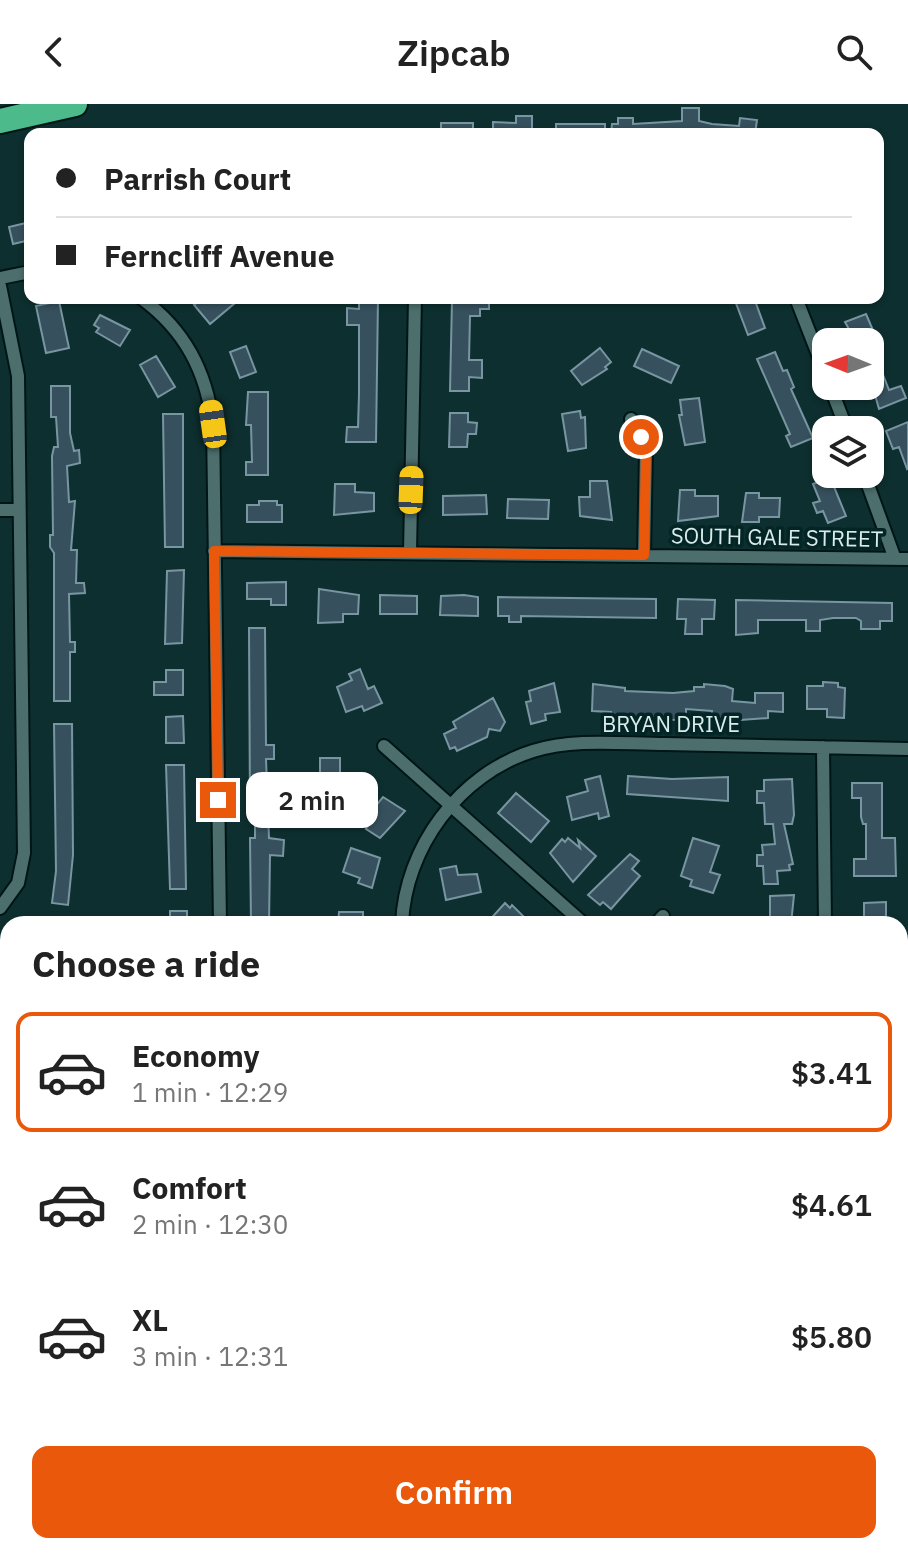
<!DOCTYPE html>
<meta charset="utf-8">
<style>
:root{--surface:#fff;--page:#f6f6f6;--text:#222;--muted:#767676;--line:#e0e0e0;--accent:#ea580c}
body{margin:0;font-family:"IBM Plex Sans",sans-serif;background:var(--page);color:var(--text);height:100vh;display:flex;flex-direction:column;font-size:30px;white-space:nowrap}
*{box-sizing:border-box;margin:0}
p{font-size:26px;color:var(--muted)}
.icon{flex:none;width:44px;height:44px;fill:none;stroke:currentColor;stroke-width:2;stroke-linecap:round;stroke-linejoin:round}
.map{position:relative;flex:1;overflow:hidden}
.drawer{position:absolute;left:0px;top:812px;width:908px;height:638px;display:flex;flex-direction:column;background:var(--surface);border-radius:24px 24px 0 0;box-shadow:0 2px 6px #0004}
.drawer>*{flex:none}
.hud{position:absolute;left:24px;top:24px;width:860px;height:176px;border-radius:16px;box-shadow:0 2px 6px #0004;display:grid;align-content:center;height:176px;padding:0 32px;background:var(--surface)}
.needle{width:52px;rotate:271deg}
.buttons{position:absolute;left:812px;top:224px;display:grid;gap:16px}
.buttons a{display:grid;place-items:center;width:72px;height:72px;border-radius:16px;background:var(--surface);box-shadow:0 2px 6px #0004;font-size:40px}
.end{position:absolute;width:36px;height:36px;margin:-18px;border:10px solid #ea580c;background:#fff;box-shadow:0 0 0 4px #fff}
.from{border-radius:50%}
.bubble{position:absolute;height:56px;border-radius:16px;background:var(--surface);box-shadow:0 2px 6px #0004;font-size:26px;font-weight:600;line-height:56px;text-align:center}
.car{position:absolute;width:24px;height:48px;margin:-24px -12px;border-radius:10px;box-shadow:0 0 6px 2px #0007;background:linear-gradient(#f5c518 24%,#345 0 40%,#f5c518 0 76%,#345 0 86%,#f5c518 0)}
.hud b{display:flex;align-items:center;gap:28px;height:76px;font-size:30px}
.hud b+b{border-top:2px solid var(--line)}
.hud i{width:20px;height:20px;background:var(--text)}
ul{padding:0;list-style:none}
li{display:flex;align-items:center;gap:24px;height:120px;margin:0 16px 12px;padding:0 16px;border:4px solid transparent;border-radius:16px}
li div{flex:1}
li b{display:block;font-size:30px}
li em{font-style:normal;font-weight:600}
li.current{border-color:var(--accent)}
li>.icon{width:72px;height:72px;stroke-width:1.5}
h2{padding:0 32px;font-size:36px;line-height:96px}
.cta{display:flex;gap:16px;margin-top:auto;padding:16px 32px}
.cta a{flex:1;height:92px;border-radius:16px;background:var(--accent);color:#fff;font-size:32px;font-weight:600;line-height:92px;text-align:center}
header{display:flex;justify-content:space-between;align-items:center;height:104px;padding:0 32px;background:var(--surface);font-size:36px;font-weight:600}
.map>svg:first-child{display:block}
.building{fill:#36515d;stroke:#7895a2;stroke-width:2}
.lines{fill:none;stroke-linecap:round;stroke-linejoin:round}
.service-casing{stroke:#001616;stroke-width:10}
.minor-casing{stroke:#001616;stroke-width:16}
.tertiary-casing{stroke:#001616;stroke-width:20}
.motorway-casing{stroke:#001616;stroke-width:28}
.service{stroke:#4c6e6d;stroke-width:6}
.minor{stroke:#4c6e6d;stroke-width:12}
.tertiary{stroke:#4c6e6d;stroke-width:16}
.motorway{stroke:#4dba8b;stroke-width:24}
.route{stroke:#ea580c;stroke-width:10}
.labels{text-anchor:middle;stroke-width:7;stroke-linejoin:round;paint-order:stroke}
.street-label{font-size:22px;fill:#d9ebea;stroke:#032525}
</style>
<header><svg class="icon" aria-label="back" viewBox="0 0 24 24"><path d="M15 5l-7 7 7 7"/></svg>Zipcab<svg class="icon" aria-label="search" viewBox="0 0 24 24"><circle cx="10" cy="10" r="6"/><path d="M15 15l6 6"/></svg></header>
<div class="map">
<svg width="908" height="1449" viewBox="0 0 908 1449">
<rect width="100%" height="100%" fill="#0e2f2f"/>
<path class="building" d="M682 4H699V17L712 20 739 22 740 14 757 16 755 30H611L612 20H618V14H633V20L682 17Z
M516 12H532V30H493V18L516 19Z
M441 19H473V30H441Z
M556 20H605V30H556Z
M30 118V136L13 140 9 123Z
M203 194H241L210 220 194 201Z
M359 194H378L376 338H346L347 323H358L359 290V221H347V204L359 205Z
M489 194V205H480V212H470L469 256H482V274L469 273V287H450L452 196Z
M734 194H754L765 224 748 231Z
M59 197 69 244 46 249 36 202Z
M866 210 878 238H856L845 218Z
M100 211 130 226 120 242 96 228 99 224 94 221Z
M246 242 256 268 240 274 230 248Z
M600 244 611 258 605 263 607 265 582 281 571 267Z
M642 245 679 262 671 279 634 262Z
M775 248 783 267 787 266 794 283 791 285 813 334 791 343 786 332 790 330 757 255Z
M156 252 175 283 158 293 140 261Z
M882 268 889 286 901 282 906 294 879 305 870 273Z
M51 282H70V329L74 347 79 346 80 359 67 362 69 398 75 397 71 446H77L76 479H84L85 489 69 490 70 538H75V548H70V597H54V449L50 443V431H53L52 352 54 343H58L56 313H51Z
M248 288H268V371H246V358H252L251 321H246Z
M699 294 705 338 685 341 679 311H682L680 296Z
M580 307 581 314 585 313 586 344 568 347 562 310Z
M450 309H468V318L477 319 476 330H468L467 343H449Z
M163 310H183V443H165Z
M908 318V364L907 365 899 343 893 345 886 327Z
M830 373 846 412 828 419 823 407 817 409 813 399 820 397 813 380Z
M590 377H607L612 416 580 412 579 393H590Z
M335 380H355V388L374 389V407L334 411Z
M680 386H695V392H718V412L678 417Z
M746 389H759V394H780L779 413H759V418H742Z
M486 391 487 410 443 411V392Z
M508 395 549 396 548 415 507 414Z
M259 397H277V401H282V418H247V401H259Z
M184 466 182 539 165 540 167 467Z
M286 478V501H271V495H247V479Z
M319 485 359 491 358 510H343V518L318 519Z
M380 491 417 492V510H380Z
M464 491 478 493V512L440 511 441 492Z
M498 493 656 495V514L521 512V518H509V512H498Z
M678 495 715 496 714 515H702V530H685L686 515H677Z
M736 496 892 499V517H880V525H861V517L856 514H833L820 516V527H806V516H758V529L736 531Z
M249 524H265L266 641H274V655H266L269 734 284 736 283 752 270 751 269 820H251L250 734H255V706H250Z
M360 565 368 585 374 582 382 599 364 607 362 602 346 608 337 583 352 576 349 570Z
M166 566H183V591H154V578H166Z
M823 578 838 579V583L845 584 844 614 827 613V605H807V582H823Z
M554 579 560 608 545 610 546 616 531 620 526 598 531 597 529 587Z
M593 580 625 584V587L673 589 694 587V583H704V580L725 582 733 585 732 597 755 599V589H783V608L768 607V614L740 616 711 614 712 607 686 605V616L611 615V608L592 607Z
M493 594 505 618 500 627 489 625 487 633 457 647 455 643 450 645 444 630 456 624 453 618Z
M183 612 184 639H166V613Z
M54 620H72L73 751 68 801 52 799 56 767Z
M320 654H340V669H347L346 691H326V685H320Z
M166 661H184L186 785H170Z
M600 672 609 712 599 715 598 709 572 716 567 693 588 687 585 676Z
M628 672 672 675 728 673V697L627 690Z
M792 675 794 711 792 720H784L793 760 789 761 790 766 777 767 778 780H764L763 762H757V751H763L762 741 775 740 773 720H765L764 699H757V687H764V676Z
M852 679H882V734H895L896 772H854V755H866V720H863L861 713V694H852Z
M516 689 549 717 531 738 498 709Z
M383 693 405 707 380 734 366 725 370 719 365 715Z
M568 734 580 744 578 736 596 752 573 778 550 749 562 735 565 738Z
M693 734 719 742 710 768 720 771 713 789 690 782 692 776 681 772Z
M351 744 380 754 372 784 358 779 360 774 343 768Z
M630 750 639 757 632 765 640 772 611 805 603 798 600 801 588 791Z
M456 762 458 771 477 770 481 788 446 796 440 765Z
M794 791 791 820H770V792Z
M886 798V820H864V799Z
M505 799 510 804 512 801 531 820H486Z
M170 807H187V820H170Z
M339 808H363V820H338Z"/>
<g class="lines">
<defs>
<path id="service" d="M410 1449V1442"/>
<path id="minor" d="M0 174 30 168
M0 182 18 272 24 749 18 779 0 804
M141 194C185 226 206 267 213 320L220 820
M796 194 826 271
M830 282 847 326
M631 315 646 347 644 451
M864 370 895 455
M0 406H19
M214 447 908 455
M410 448 415 194
M384 642 584 820
M823 643 825 820
M402 820C405 744 459 670 533 647 575 634 622 640 665 640 746 641 827 643 908 645
M656 820 663 812
M0 966 8 963"/>
<path id="tertiary" d="M0 1355H8
M900 1369H908"/>
<path id="motorway" d="M0 17 75 0"/>
</defs>
<use href="#service" class="service-casing"/>
<use href="#minor" class="minor-casing"/>
<use href="#tertiary" class="tertiary-casing"/>
<use href="#motorway" class="motorway-casing"/>
<use href="#service" class="service"/>
<use href="#minor" class="minor"/>
<use href="#tertiary" class="tertiary"/>
<use href="#motorway" class="motorway"/>
</g>
<g class="lines">
<path class="route" d="M218 696 214 447 644 451 646 347 641 333"/>
</g>
<g class="labels">
<g class="street-label">
<text transform="translate(777 433) rotate(1)" y="8">SOUTH GALE STREET</text>
<text x="671" y="628">BRYAN DRIVE</text>
</g>
</g>
</svg>
<div class="buttons">
<a><svg class="needle" viewBox="-14 -14 28 28"><path d="M0-13l5 13h-10z" fill="#e53935"/><path d="M0 13l5-13h-10z" fill="#767676"/></svg></a>
<a><svg class="icon" aria-label="layers" viewBox="0 0 24 24"><path d="M12 4l9 5-9 5-9-5zM3 14l9 5 9-5"/></svg></a>
</div>
<i class="end from" style="left:641px;top:333px"></i>
<i class="end" style="left:218px;top:696px"></i>
<div class="bubble" style="left:246px;top:668px;width:132px">2 min</div>
<i class="car" style="left:213px;top:320px;rotate:352deg"></i>
<i class="car" style="left:411px;top:386px;rotate:2deg"></i>
<div class="hud">
<b><i class="from"></i>Parrish Court</b>
<b><i></i>Ferncliff Avenue</b>
</div>
<section class="drawer">
<h2>Choose a ride</h2>
<ul>
<li class="current"><svg class="icon" aria-label="car" viewBox="0 0 24 24"><path d="M5 17H2v-5l4-1 3-4h7l3 4 3 1v5h-3M9 17h6M6 11h13"/><circle cx="7" cy="17" r="2"/><circle cx="17" cy="17" r="2"/></svg><div><b>Economy</b><p>1 min · 12:29</p></div><em>$3.41</em></li>
<li><svg class="icon" aria-label="car" viewBox="0 0 24 24"><path d="M5 17H2v-5l4-1 3-4h7l3 4 3 1v5h-3M9 17h6M6 11h13"/><circle cx="7" cy="17" r="2"/><circle cx="17" cy="17" r="2"/></svg><div><b>Comfort</b><p>2 min · 12:30</p></div><em>$4.61</em></li>
<li><svg class="icon" aria-label="car" viewBox="0 0 24 24"><path d="M5 17H2v-5l4-1 3-4h7l3 4 3 1v5h-3M9 17h6M6 11h13"/><circle cx="7" cy="17" r="2"/><circle cx="17" cy="17" r="2"/></svg><div><b>XL</b><p>3 min · 12:31</p></div><em>$5.80</em></li>
</ul>
<div class="cta"><a>Confirm</a></div>
</section>
</div>
